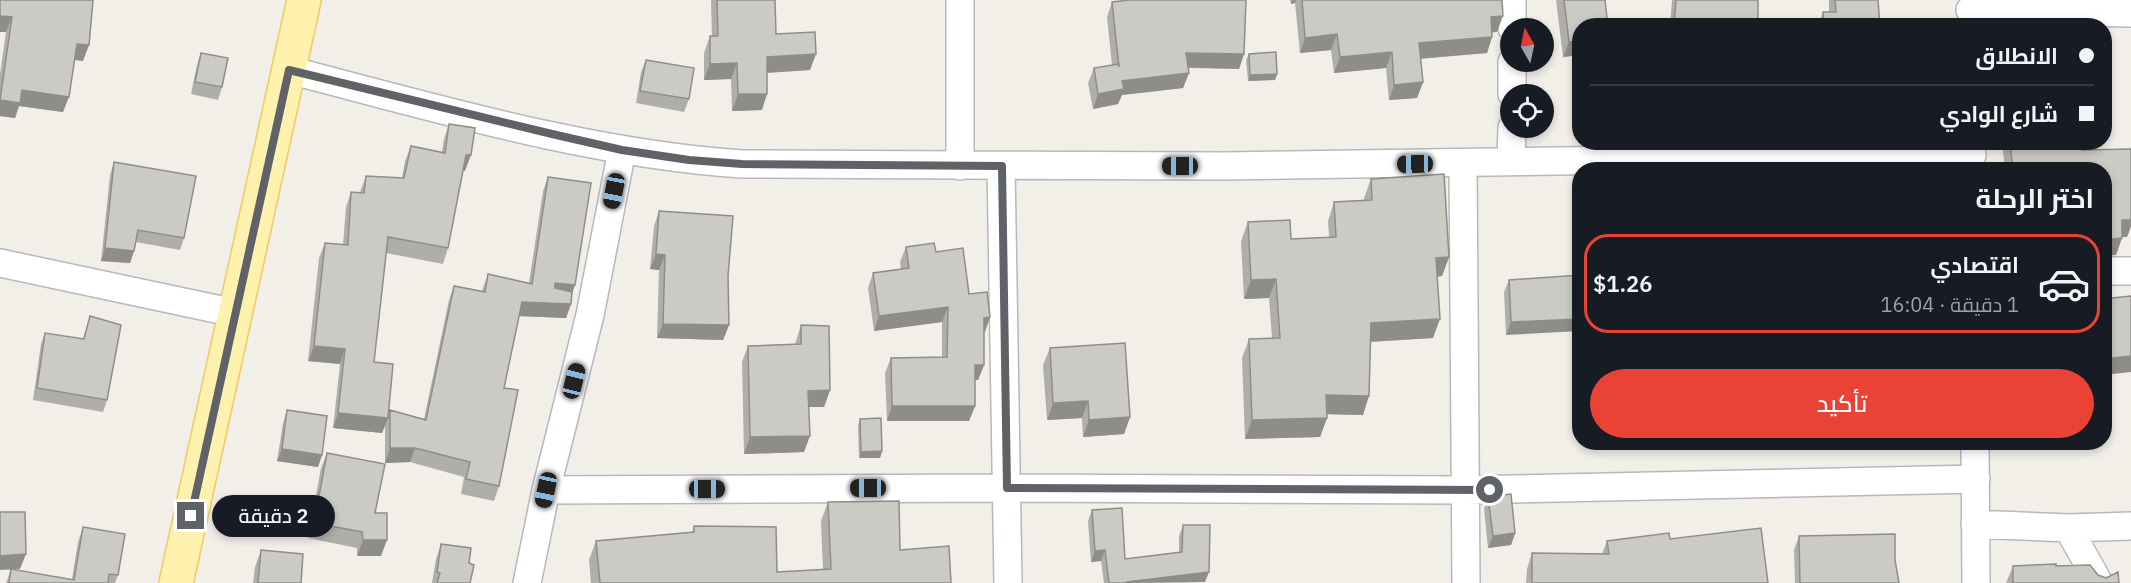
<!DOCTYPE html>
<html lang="ar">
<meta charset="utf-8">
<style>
:root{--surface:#171b24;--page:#242831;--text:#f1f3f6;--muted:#9ea1a6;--line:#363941;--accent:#ea4335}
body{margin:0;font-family:"IBM Plex Sans",Cairo,sans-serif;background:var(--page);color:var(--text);direction:rtl;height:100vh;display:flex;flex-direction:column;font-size:22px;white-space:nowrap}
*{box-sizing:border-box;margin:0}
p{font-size:20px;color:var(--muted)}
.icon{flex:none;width:33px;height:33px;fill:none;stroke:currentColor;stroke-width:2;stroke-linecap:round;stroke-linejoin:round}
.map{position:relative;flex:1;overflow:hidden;direction:ltr}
.details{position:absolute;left:1572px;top:162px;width:540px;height:288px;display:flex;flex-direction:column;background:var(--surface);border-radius:24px;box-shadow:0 3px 9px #0003;direction:rtl}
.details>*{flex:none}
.banner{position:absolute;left:1572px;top:18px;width:540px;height:132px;border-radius:24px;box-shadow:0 3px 9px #0003;direction:rtl;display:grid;align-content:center;height:132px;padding:0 18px;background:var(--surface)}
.needle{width:39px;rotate:351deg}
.controls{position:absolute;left:1500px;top:18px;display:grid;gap:12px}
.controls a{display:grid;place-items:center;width:54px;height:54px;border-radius:50%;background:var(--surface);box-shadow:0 3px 9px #0003;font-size:30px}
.end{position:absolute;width:27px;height:27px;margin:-14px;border:8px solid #5f6368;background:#fff;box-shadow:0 0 0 3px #fff}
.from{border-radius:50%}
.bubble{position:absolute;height:42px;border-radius:21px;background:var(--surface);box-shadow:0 3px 9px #0003;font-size:20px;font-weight:600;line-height:42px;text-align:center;direction:rtl}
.car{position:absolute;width:18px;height:36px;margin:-18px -9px;border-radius:8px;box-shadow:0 0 4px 2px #0007;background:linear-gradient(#222 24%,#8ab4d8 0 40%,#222 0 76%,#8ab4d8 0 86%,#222 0)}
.banner b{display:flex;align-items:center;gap:21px;height:57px;font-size:22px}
.banner b+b{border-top:2px solid var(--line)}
.banner i{width:15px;height:15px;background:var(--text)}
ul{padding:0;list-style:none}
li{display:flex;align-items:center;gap:18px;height:99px;margin:0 12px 9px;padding:0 6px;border:3px solid var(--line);border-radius:24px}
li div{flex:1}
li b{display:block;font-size:22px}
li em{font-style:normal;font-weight:600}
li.active{border-color:var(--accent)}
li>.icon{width:54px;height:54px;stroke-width:1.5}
h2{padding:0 18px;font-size:27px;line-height:72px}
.action{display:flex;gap:12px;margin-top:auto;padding:12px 18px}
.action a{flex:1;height:69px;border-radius:36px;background:var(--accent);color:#fff;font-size:24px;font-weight:600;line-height:69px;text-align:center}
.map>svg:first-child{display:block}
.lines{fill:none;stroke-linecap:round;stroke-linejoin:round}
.minor-casing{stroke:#b5b8bc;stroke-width:30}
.major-casing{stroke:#f2c960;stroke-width:36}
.minor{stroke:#fff;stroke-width:27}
.major{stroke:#fff2af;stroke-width:33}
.wall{fill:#afaea9}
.shaded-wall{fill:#8f8d8a}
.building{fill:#cccac5;stroke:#8f8d8a;stroke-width:1.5}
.route{stroke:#5f6368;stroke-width:8}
</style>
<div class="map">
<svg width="2131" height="583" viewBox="0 0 2131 583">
<rect width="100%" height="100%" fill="#f1efe8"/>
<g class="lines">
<defs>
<path id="minor" d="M960 0V166
M1970 10 2131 13
M1512 28V0
M289 70C436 108 590 154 742 164L1225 166 1972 155
M1512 94V62
M1511 161 1512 128
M1463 164 1466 583
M1001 166 1008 583
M0 263 235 313
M2104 271H2131
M1975 442 1976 583
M546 490 1007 488 1467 490 1976 479
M1975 524 2068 528 2131 526
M2068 528 2099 583
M527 583 546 490 590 315 622 150"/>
<path id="major" d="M176 583 304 0"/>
</defs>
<use href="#minor" class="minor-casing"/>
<use href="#major" class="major-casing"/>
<use href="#minor" class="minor"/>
<use href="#major" class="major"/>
</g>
<path class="wall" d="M0 0 83 61 74 60 63 112 19 106 15 118 0 116V74L6 32H0Z
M711 0H775L776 34 810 70 767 73 762 110 732 111 731 79 704 80V53L710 36H712Z
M1290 0H1502L1497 32H1492V37L1487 53 1421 59 1423 82 1417 98 1389 100 1386 68 1334 73 1331 50 1300 53 1295 3 1291 4Z
M1556 0H1605L1580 26V55L1563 57Z
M1672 0H1758V26H1670Z
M1829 0H1878L1880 26H1818L1823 12H1829Z
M1112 2 1244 54 1239 69 1188 68 1189 73 1183 88 1122 95 1118 104 1093 109 1088 83 1094 68 1112 65 1107 17Z
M201 53 222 87 218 100 191 94 197 65Z
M1249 54 1277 74 1275 80 1248 81 1246 60Z
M646 60 689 99 684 112 636 103 641 72Z
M449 124 465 171 463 170 448 248 443 264 386 253 374 362 388 417 390 410 424 419 449 300 454 286 482 291 488 274 529 283 543 191 548 177 572 294 571 304 566 318 519 316 504 388 499 486 494 501 461 494 464 477 410 462 385 463V426L382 433 333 428 340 364 308 361 319 258 325 243 343 245 346 207 351 192H360L366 176 402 178 405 161 411 146 442 152 444 139Z
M2002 142H2081L2082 150 2131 149V226L2127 237H2122L2116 255 2104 170H2005Z
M114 162 184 238 180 250 136 242 134 251 130 263 101 261 110 175Z
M1371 179 1449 257 1442 276 1437 277 1433 338 1371 342 1363 415 1327 414V418L1320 437 1245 439 1242 358 1249 339 1272 338 1269 298 1244 299 1241 241 1248 222 1291 239 1329 237 1328 221 1334 202 1364 201V198Z
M659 211 728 276 729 325 723 340 657 338 659 270 650 269 654 226Z
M906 247 936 252 969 294 985 332H984V365L978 380H975V406L969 421H887L885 373 891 358 942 357V322L874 331 868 288 873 273 901 269 900 262Z
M1580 275 1506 335 1504 292 1509 280Z
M90 316 107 400 103 412 33 400 41 344 45 333 83 339Z
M801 325 830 390 824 407H809L804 452 744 454 742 362 748 346 795 344 796 341Z
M1050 348 1130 417 1124 434 1083 437 1082 418 1047 420 1043 365Z
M287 410 322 455 318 467 277 461 283 423Z
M860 419 882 451 880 458H859L858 425Z
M327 453 375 513 381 556H357V548L308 538 321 468Z
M1488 497 1515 533 1511 545 1488 548 1484 509Z
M828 502 951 583H591L589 560 596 541 692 532 694 526 777 572 823 570 821 521Z
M1092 510 1125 559 1179 552V536L1183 525 1205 582 1104 583 1101 561 1091 562 1088 521Z
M83 527 118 575 115 583H6L11 569 72 579 78 542Z
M1799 536 1895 560 1899 583H1795L1794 550Z
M1670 539 1768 583H1526L1527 569 1532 553 1602 554 1607 541Z
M441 544 469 563 470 583H432L436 559Z
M261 550 301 583H253L255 567Z
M2013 566H2056L2098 575 2119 583H2006Z"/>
<path class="shaded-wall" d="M1292 0H1296L1295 3 1291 4Z
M0 16 12 17 6 32H0Z
M1503 16 1497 32 1485 33 1491 17Z
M1337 34 1331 50 1300 53 1305 38Z
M1492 37 1487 53 1413 59 1419 43Z
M1580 41V55L1563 57 1569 42Z
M77 44 89 45 83 61 71 59Z
M1392 52 1386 68 1334 73 1340 57Z
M1186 53 1244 54 1239 69 1181 67Z
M816 54 810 70 761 73 767 57Z
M737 63 731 79 704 80 710 64Z
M1189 73 1183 88 1122 95 1118 104 1093 109 1098 94 1122 81Z
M1277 74 1275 80 1248 81 1250 75Z
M1423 82 1417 98 1389 100 1394 85Z
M22 90 69 97 63 112 19 106 15 118 0 116V100Z
M738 94H767L762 110 732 111Z
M466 155H471L465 171 461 170Z
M2122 220H2131V226L2127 237H2116Z
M2122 238 2116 255 2104 256V240Z
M105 248 134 251 130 263 101 261Z
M656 254 665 255 659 270 650 269Z
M1449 257 1442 276 1430 277 1436 258Z
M1276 279 1269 298 1244 299 1251 280Z
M555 283 575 285 570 300 550 297Z
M522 302 571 304 566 318 517 316Z
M948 307 942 322 874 331 879 316Z
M990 317 985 332 979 333 984 318Z
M1440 319 1433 338 1364 342 1371 323Z
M1580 319V331L1506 335 1511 322Z
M663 324 729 325 723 340 657 338Z
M314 346 345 349 340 364 308 361Z
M2131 356V372L2104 375V359Z
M975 365H984L978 380H969Z
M830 390 824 407H803L808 391Z
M1326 395 1369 396 1363 415 1319 414Z
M1088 401 1082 418 1047 420 1053 403Z
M892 406H975L969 421H887Z
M338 413 388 418 382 433 333 428Z
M1130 417 1124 434 1083 437 1089 420Z
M1327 418 1320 437 1245 439 1252 420Z
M810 436 804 452 744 454 750 437Z
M390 448H415L410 462 385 463Z
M282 449 322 455 318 467 277 461Z
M882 451 880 458H859L861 452Z
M1515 533 1511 545 1488 548 1493 536Z
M363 540H387L381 556H357Z
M1105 550 1101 561 1091 562 1095 551Z
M26 554 20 569 0 570V556Z
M1209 572 1205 582 1126 583 1127 582Z"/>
<path class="building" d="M0 0H93L89 45 77 44 69 97 22 90 20 103 0 100 12 17 0 16Z
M717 0H775L776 34 815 32 816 54 767 57V94H738L737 63 710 64V36H718Z
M1129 0H1246L1244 54 1186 53 1189 73 1122 81 1124 89 1098 94 1094 68 1119 64V67L1112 2Z
M1302 0H1502L1503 16 1491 17 1492 37 1419 43 1423 82 1394 85 1392 52 1340 57 1337 34 1305 38Z
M1564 0H1605L1608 26H1580V41L1569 42Z
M1676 0H1758V26H1674Z
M1835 0H1878L1880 26H1824L1823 12H1836Z
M1276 52 1277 74 1250 75 1249 54Z
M201 53 228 58 222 87 195 82Z
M646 60 694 68 689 99 640 91Z
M449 124 475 128 471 155H466L448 248 388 237 374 362 393 364 388 418 338 413 345 349 314 346 325 243 348 245 351 192 364 193 366 176 404 178 411 146 445 153Z
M2010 142H2081L2082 150 2131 149V220H2122V238L2104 240V170H2013Z
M114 162 196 176 184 238 138 230 134 251 105 248Z
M1444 174 1449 257 1436 258 1440 319 1371 323 1369 396 1326 395 1327 418 1252 420 1249 339 1280 338 1276 279 1251 280 1248 222 1290 220 1291 239 1336 237 1334 202 1372 200 1371 179Z
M548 177 591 183 575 285 555 283V288L572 292 571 304 522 302 504 388 518 390 499 486 466 479 470 462 415 448H390V410L426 420 454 286 485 292 488 274 532 284Z
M659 211 733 216 728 276 729 325 663 324 665 255 656 254Z
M934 243 936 252 963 248 969 294 987 292 990 317 984 318V365H975V406H892L891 358 947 357 948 307 879 316 873 273 909 268 906 247Z
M1580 275V319L1511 322 1509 280Z
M2131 296V356L2104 359V299Z
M90 316 121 325 107 400 37 388 45 333 84 339Z
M801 325 829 326 830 390 808 391 810 436 750 437 748 346 801 344Z
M1125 343 1130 417 1089 420 1088 401 1053 403 1050 348Z
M287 410 327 416 322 455 282 449Z
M881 418 882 451 861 452 860 419Z
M327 453 385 464 375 513H387V540H363L362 532 314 523Z
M1511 494 1515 533 1493 536 1488 497Z
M899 501 900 550 949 546 951 583H600L596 541 694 532V526L776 527 777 572 831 569 828 502Z
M1122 508 1125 559 1182 552 1183 525H1210L1209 572 1127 582V583H1109L1105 550 1095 551 1092 510Z
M0 512H25L26 554 0 556Z
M83 527 125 534 118 575 109 574 108 583H9L11 569 74 580Z
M1761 528 1768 583H1532V553L1609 554 1607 541 1669 533 1670 539Z
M1895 534V560L1899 583H1800L1799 536Z
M441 544 471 548 469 563 474 565 470 583H437L440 573 437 572Z
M261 550 303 554 301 583H258Z
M2056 564V566L2090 565 2098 575 2106 578 2118 572 2119 583H2013V566Z"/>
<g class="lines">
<path class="route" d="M191 516 289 70 552 134 622 150 689 160 742 164 1002 166 1007 488 1490 490"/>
</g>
</svg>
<div class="controls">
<a><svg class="needle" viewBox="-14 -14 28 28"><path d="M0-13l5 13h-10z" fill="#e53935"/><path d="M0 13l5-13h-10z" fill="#9ea1a6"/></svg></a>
<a><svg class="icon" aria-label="locate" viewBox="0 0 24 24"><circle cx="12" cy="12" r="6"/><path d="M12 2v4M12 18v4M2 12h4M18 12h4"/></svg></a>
</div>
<i class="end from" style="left:1490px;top:490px"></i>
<i class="end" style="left:191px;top:516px"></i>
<div class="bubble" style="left:212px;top:495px;width:123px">2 دقيقة</div>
<i class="car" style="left:1415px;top:164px;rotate:269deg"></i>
<i class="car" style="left:1180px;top:166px;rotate:270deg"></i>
<i class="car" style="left:614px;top:191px;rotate:191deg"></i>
<i class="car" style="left:574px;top:381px;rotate:14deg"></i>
<i class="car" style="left:868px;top:488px;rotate:270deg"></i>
<i class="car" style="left:707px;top:489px;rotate:90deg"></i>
<i class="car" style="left:546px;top:490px;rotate:192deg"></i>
<div class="banner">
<b><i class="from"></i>الانطلاق</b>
<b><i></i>شارع الوادي</b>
</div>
<section class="details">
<h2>اختر الرحلة</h2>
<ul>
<li class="active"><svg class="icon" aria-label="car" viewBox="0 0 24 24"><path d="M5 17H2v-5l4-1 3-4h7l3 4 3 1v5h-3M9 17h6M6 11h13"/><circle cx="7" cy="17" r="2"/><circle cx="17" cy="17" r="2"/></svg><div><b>اقتصادي</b><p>1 دقيقة · 16:04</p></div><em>$1.26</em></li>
</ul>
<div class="action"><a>تأكيد</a></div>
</section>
</div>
